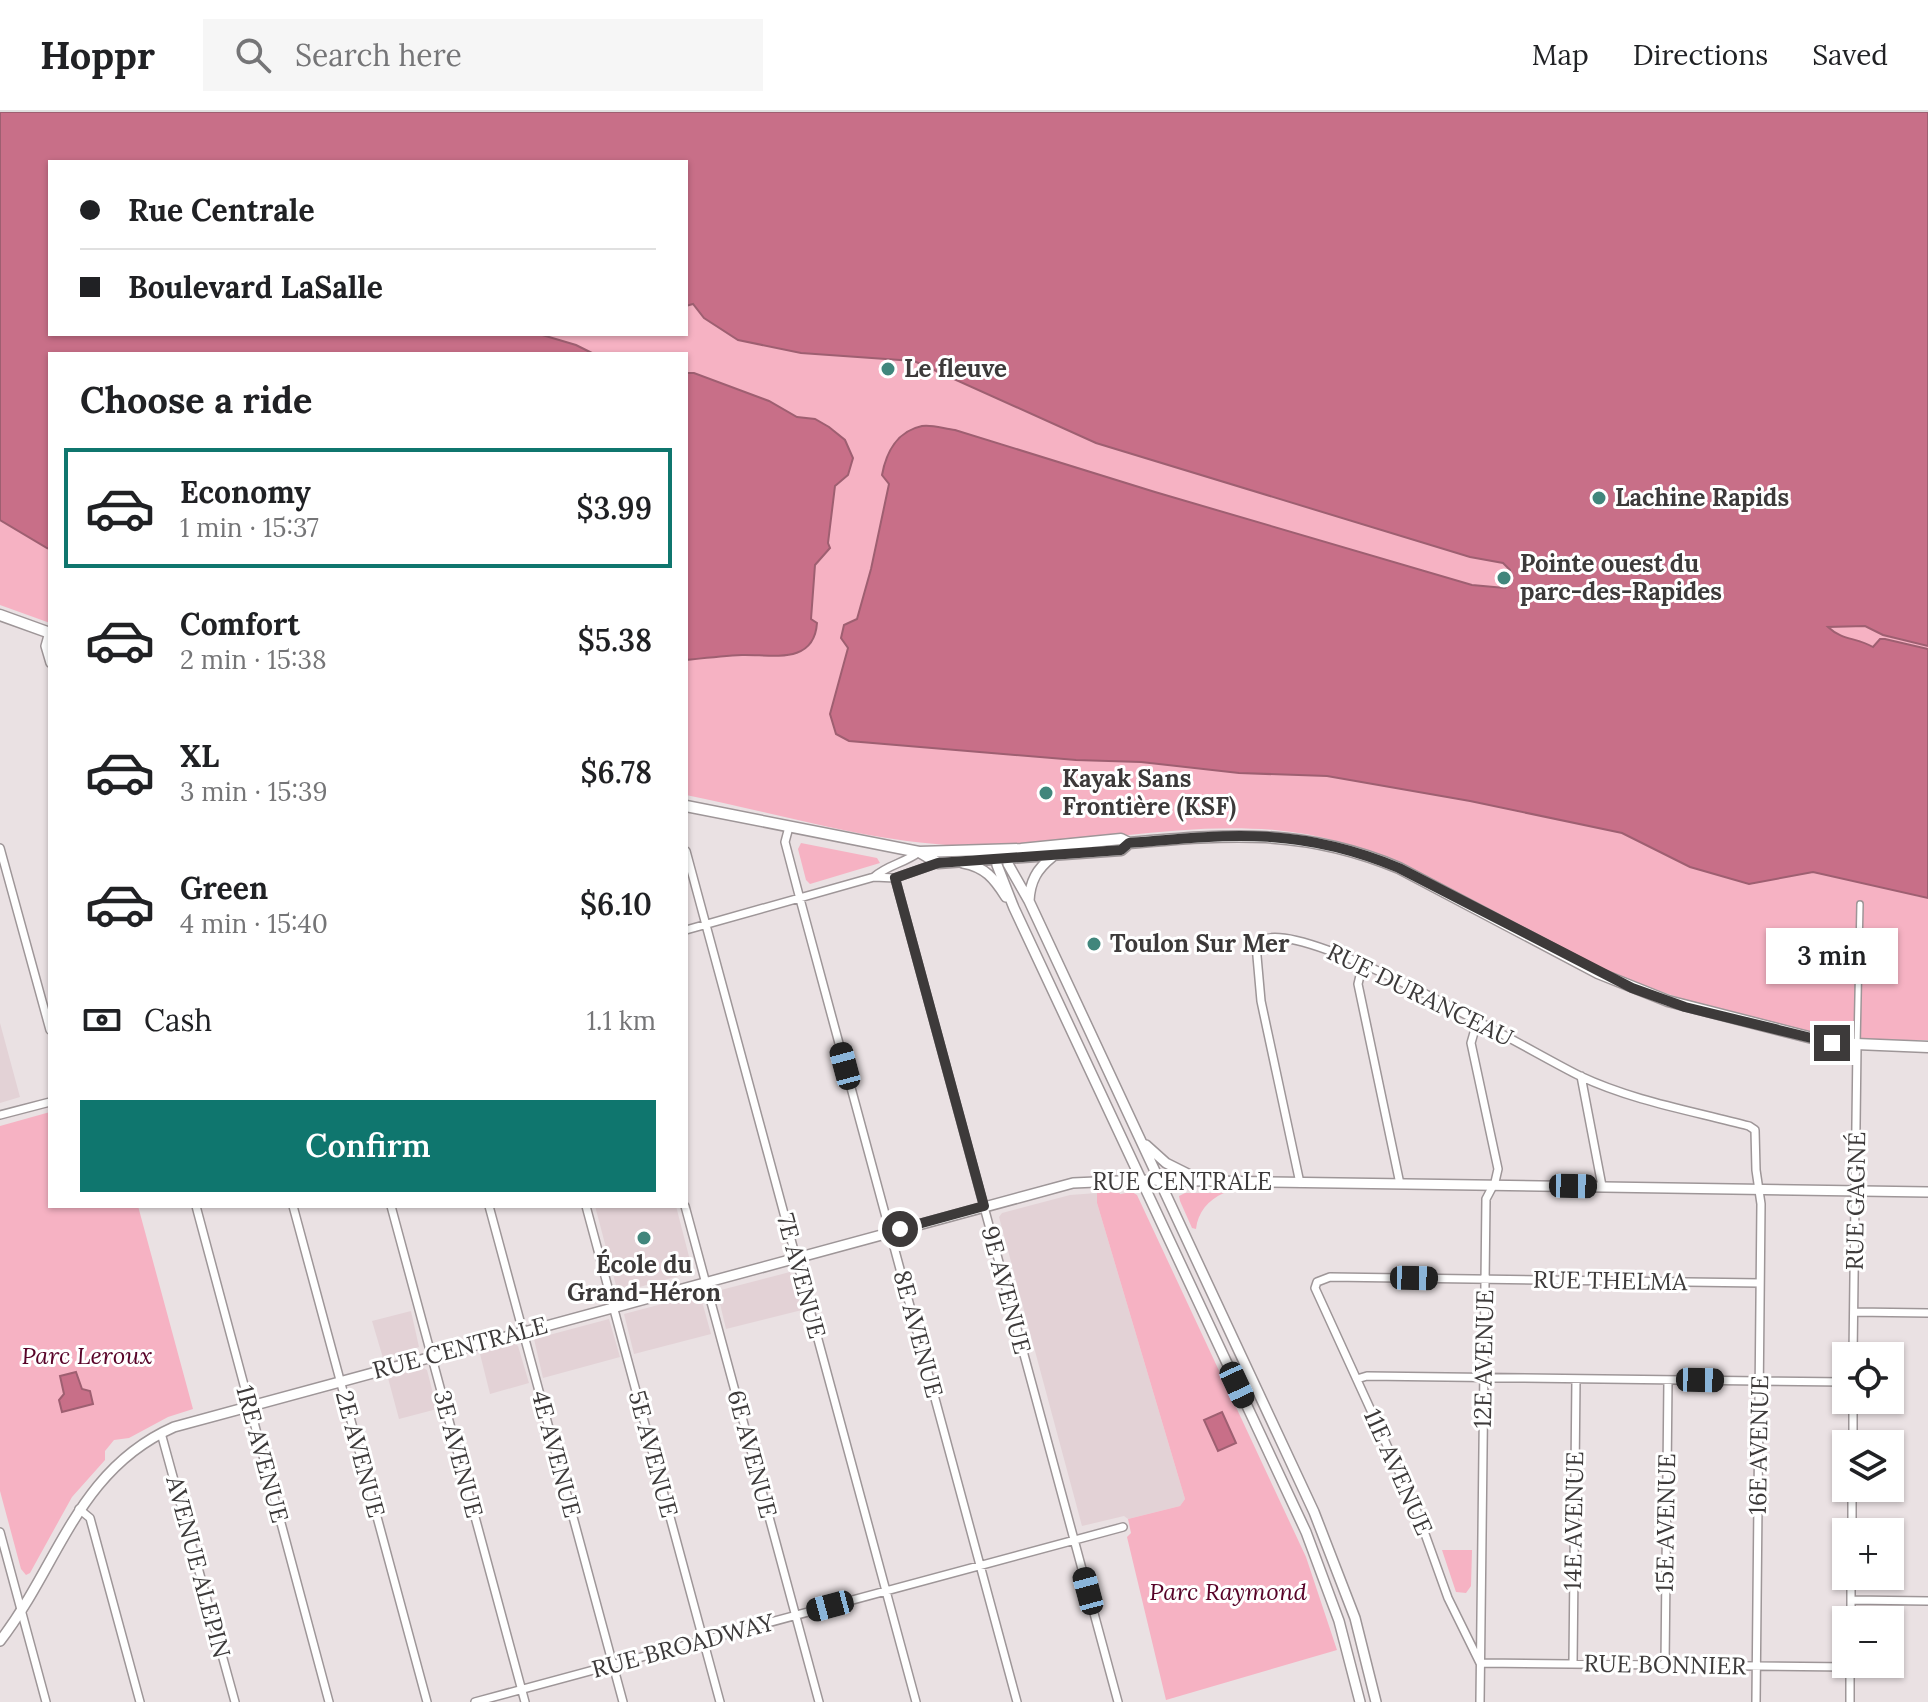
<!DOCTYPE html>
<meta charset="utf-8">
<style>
:root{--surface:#fff;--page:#f6f6f6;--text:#202124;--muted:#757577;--line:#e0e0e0;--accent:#0f766e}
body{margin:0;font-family:Lora,serif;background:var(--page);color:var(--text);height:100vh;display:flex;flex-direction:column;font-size:30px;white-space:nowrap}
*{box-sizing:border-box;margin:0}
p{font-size:26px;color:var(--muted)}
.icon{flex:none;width:44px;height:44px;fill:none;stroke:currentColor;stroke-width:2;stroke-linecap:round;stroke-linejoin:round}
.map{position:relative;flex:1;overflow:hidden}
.details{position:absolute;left:48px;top:240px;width:640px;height:856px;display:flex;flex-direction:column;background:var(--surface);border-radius:0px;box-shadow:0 2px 6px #0004}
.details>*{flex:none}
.banner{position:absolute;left:48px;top:48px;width:640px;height:176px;border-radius:0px;box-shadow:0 2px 6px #0004;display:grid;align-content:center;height:176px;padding:0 32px;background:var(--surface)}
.buttons{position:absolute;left:1832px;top:1230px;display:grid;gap:16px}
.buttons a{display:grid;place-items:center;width:72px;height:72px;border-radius:0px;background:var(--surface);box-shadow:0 2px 6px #0004;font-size:40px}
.end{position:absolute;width:36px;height:36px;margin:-18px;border:10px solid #3d3a3a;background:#fff;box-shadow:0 0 0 4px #fff}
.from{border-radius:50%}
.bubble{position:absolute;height:56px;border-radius:0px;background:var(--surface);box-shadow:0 2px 6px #0004;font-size:26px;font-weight:600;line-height:56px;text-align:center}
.car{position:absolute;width:24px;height:48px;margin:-24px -12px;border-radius:10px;box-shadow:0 0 6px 2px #0007;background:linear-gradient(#222 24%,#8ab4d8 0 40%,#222 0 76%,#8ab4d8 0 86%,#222 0)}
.banner b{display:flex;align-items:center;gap:28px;height:76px;font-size:30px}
.banner b+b{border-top:2px solid var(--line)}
.banner i{width:20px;height:20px;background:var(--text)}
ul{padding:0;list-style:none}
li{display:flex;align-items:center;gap:24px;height:120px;margin:0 16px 12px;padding:0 16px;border:4px solid transparent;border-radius:0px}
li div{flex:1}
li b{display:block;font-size:30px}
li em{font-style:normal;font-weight:600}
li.on{border-color:var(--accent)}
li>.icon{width:72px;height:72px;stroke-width:1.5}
h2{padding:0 32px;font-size:36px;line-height:96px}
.pay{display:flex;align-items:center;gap:20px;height:88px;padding:0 32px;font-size:30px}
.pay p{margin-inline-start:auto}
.button{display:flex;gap:16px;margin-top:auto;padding:16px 32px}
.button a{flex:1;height:92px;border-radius:0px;background:var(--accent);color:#fff;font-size:32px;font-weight:600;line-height:92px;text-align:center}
header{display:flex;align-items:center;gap:48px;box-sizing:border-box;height:112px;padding:0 40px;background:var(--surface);border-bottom:2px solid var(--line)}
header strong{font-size:38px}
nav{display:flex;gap:44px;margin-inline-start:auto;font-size:28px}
.search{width:560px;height:72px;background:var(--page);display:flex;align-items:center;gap:20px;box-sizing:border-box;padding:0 28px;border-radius:0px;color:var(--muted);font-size:30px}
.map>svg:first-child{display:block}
.built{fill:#e3d2d6}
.green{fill:#f6b2c3;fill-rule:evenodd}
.water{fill:#c86f88;stroke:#9e5f71;stroke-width:2}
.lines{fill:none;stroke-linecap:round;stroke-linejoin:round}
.pedestrian-casing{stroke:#9e9698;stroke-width:8}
.minor-casing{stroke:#9e9698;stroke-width:10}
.tertiary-casing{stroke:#9e9698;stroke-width:12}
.secondary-casing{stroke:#9e9698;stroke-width:13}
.pedestrian{stroke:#fff;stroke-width:5}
.minor{stroke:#fff;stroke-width:7}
.tertiary{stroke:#fff;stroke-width:9}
.secondary{stroke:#fff;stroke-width:10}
.route{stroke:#3d3a3a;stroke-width:10}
.poi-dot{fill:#41867c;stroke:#fff;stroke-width:3}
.labels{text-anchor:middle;stroke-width:6;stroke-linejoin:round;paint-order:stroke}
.poi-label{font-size:24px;font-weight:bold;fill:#3d3a3a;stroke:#fff;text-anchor:start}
.street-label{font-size:24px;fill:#3d3a3a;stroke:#fff}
.park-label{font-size:24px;font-style:italic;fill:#580328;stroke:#fff}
</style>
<header>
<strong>Hoppr</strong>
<div class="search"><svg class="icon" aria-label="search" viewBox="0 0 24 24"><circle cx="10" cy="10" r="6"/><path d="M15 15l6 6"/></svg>Search here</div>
<nav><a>Map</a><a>Directions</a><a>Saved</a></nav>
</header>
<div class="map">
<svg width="1928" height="1590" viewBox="0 0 1928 1590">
<rect width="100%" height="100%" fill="#eae1e3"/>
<path class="built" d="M0 911 20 985 0 991Z
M1097 1081V1091L1185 1387 1180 1394 1128 1407 1124 1404 1082 1414 999 1105 1002 1101 1070 1083Z
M595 1094H676L693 1160 618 1181Z
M790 1160 802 1198 726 1217 717 1179Z
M700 1182 711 1222 634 1242 624 1202Z
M411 1199 419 1235 383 1246 372 1209Z
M609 1207 620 1245 543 1266 534 1227Z
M514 1231 518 1234 529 1271 490 1282 480 1242Z
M423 1256 427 1258 437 1297 399 1307 388 1266Z"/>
<path class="green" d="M0 0H1928V742L1915 784 1928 786V928H1856L1832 925 1683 887 1617 864 1404 752C1363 735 1320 722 1275 718 1174 709 1073 736 972 734 878 733 777 701 686 683V242H50V511L0 493ZM50 50H686V222H50Z
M801 731 877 746 880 751 810 772 806 768 798 737Z
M50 1000V1094H138L193 1297 168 1305 129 1326 114 1328 105 1339V1348L72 1385 30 1461 26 1463 21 1457 0 1379V1014Z
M1119 1080 1120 1082 1132 1080 1137 1083 1306 1445 1337 1538 1166 1588 1127 1425 1131 1421 1128 1407 1180 1394 1185 1387 1097 1091V1081Z
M1185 1081H1224C1208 1088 1198 1100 1196 1117L1192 1116 1180 1089 1179 1084Z
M1442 1438H1472L1471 1474 1466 1481 1456 1480Z"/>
<path class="water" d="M0 0H1928V534L1883 523 1865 514 1828 515C1843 529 1856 525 1873 535L1880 527H1885L1928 537V786L1813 760 1749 772 1690 755 1622 721 1470 689 1327 664 1239 661 1141 650 1076 648 849 629 836 622 830 602 848 536 841 526 844 513 857 507 871 457 889 372 882 363C886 341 897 319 922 314 931 312 945 317 955 318L1155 380 1472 473 1505 476 1510 471V458L1503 451 1470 445 1096 331 914 249 801 241 738 228 704 206 693 192 686 194V50H50V222H539L576 233 594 242H50V437L47 436 0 408Z
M686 261H694L769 289 797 305 815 307 829 315 845 328 853 346 848 363 835 374 828 431 830 436 815 453 811 507 817 511C814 554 770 542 742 543 723 544 705 546 686 548Z
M76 1260 82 1277 90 1279 93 1292 62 1300 59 1288 64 1282 60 1264Z
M1222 1300 1236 1331 1218 1339 1204 1308Z"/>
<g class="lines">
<defs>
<path id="pedestrian" d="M1857 933 1860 792"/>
<path id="minor" d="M49 520 45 534 50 551
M789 715 785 730 800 787 1017 1590
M0 736 50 918
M686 739 916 1590
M874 765C887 753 905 751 919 740
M895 766 1118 1590
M686 818 874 765 895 766 938 751
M1363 851 1358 872 1400 1072
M1477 910 1471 931 1498 1057 1495 1070 1486 1087 1480 1590
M1581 964 1602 1074
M0 1003 50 990
M1300 1071 1261 889 1256 833C1282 790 1539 945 1580 964 1633 989 1693 999 1749 1014L1755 1018 1756 1058 1761 1092 1756 1590
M196 1094 329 1590
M293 1094 427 1590
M391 1094 525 1590
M489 1094 623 1590
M586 1094 720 1590
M685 1094 819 1590
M1760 1171 1330 1165 1317 1170 1315 1176 1416 1397 1448 1486 1480 1551 1850 1555
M1854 1200 1928 1201
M1853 1244 1857 934
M1357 1267 1367 1264 1846 1270
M161 1321 235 1590
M1853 1332V1288
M79 1397 90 1406 140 1590
M0 1420 46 1590
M1852 1420V1376
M1851 1488 1928 1489
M1851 1508V1464
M1573 1551 1576 1267
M1665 1553 1668 1268
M475 1590 1123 1415
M1850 1590V1554"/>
<path id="tertiary" d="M1007 741 1008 752 1029 789 1314 1400 1355 1506 1376 1590
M996 743 997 753 1014 796 1306 1420 1339 1509 1360 1590
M963 751C985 755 994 766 1006 785
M1029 789C1030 769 1037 757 1052 745
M1146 1033 1166 1051 1200 1068
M0 1529C59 1453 77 1358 174 1315L1073 1071 1141 1068 1928 1080"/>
<path id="secondary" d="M0 503 50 521
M686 694 919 740 1021 737 1121 727 1129 731C1229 722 1304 716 1399 756L1598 861 1668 889 1832 931 1928 935
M921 741 938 751 1121 738 1129 731"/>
</defs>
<use href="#pedestrian" class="pedestrian-casing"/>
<use href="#minor" class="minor-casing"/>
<use href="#tertiary" class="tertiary-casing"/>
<use href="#secondary" class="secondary-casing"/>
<use href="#pedestrian" class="pedestrian"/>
<use href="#minor" class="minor"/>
<use href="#tertiary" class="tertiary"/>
<use href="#secondary" class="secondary"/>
</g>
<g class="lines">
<path class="route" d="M900 1117 984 1094 895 766 938 751 1121 738 1129 731C1231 722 1301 715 1399 756L1632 876 1685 895 1832 931"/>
</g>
<g class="poi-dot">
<circle cx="888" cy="257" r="8"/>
<circle cx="1599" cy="386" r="8"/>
<circle cx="1504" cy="466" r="8"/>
<circle cx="1046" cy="681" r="8"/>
<circle cx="1094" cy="832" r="8"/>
<circle cx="644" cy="1126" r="8"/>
</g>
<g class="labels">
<g class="poi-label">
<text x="904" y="265">Le fleuve</text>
<text x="1615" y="394">Lachine Rapids</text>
<text x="1520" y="460">Pointe ouest du<tspan x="1520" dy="28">parc-des-Rapides</tspan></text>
<text x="1062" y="675">Kayak Sans<tspan x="1062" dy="28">Frontière (KSF)</tspan></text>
<text x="1110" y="840">Toulon Sur Mer</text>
<text x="644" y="1161" text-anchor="middle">École du<tspan x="644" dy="28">Grand-Héron</tspan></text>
</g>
<g class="street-label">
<text transform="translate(1420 883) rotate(26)" y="8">RUE DURANCEAU</text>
<text x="1182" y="1078">RUE CENTRALE</text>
<text transform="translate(1856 1089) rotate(-89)" y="8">RUE GAGNÉ</text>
<text transform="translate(801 1164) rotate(75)" y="8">7E AVENUE</text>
<text transform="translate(1610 1169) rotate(1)" y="8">RUE THELMA</text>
<text transform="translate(1006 1178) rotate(75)" y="8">9E AVENUE</text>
<text transform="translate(918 1222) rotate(75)" y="8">8E AVENUE</text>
<text transform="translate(460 1236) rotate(-15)" y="8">RUE CENTRALE</text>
<text transform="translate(1484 1247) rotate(-89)" y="8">12E AVENUE</text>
<text transform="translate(1759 1333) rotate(-89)" y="8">16E AVENUE</text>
<text transform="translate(262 1342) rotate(75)" y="8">1RE AVENUE</text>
<text transform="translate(360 1342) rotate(75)" y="8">2E AVENUE</text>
<text transform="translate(458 1342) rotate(75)" y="8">3E AVENUE</text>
<text transform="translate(556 1342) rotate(75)" y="8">4E AVENUE</text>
<text transform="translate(653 1342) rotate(75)" y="8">5E AVENUE</text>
<text transform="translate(752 1342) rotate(75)" y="8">6E AVENUE</text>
<text transform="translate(1398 1360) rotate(66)" y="8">11E AVENUE</text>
<text transform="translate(1574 1409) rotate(-89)" y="8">14E AVENUE</text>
<text transform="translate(1666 1411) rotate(-89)" y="8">15E AVENUE</text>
<text transform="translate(198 1455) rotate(75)" y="8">AVENUE ALEPIN</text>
<text transform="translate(683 1534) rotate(-15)" y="8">RUE BROADWAY</text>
<text transform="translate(1665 1553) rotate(1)" y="8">RUE BONNIER</text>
</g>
<g class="park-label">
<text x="87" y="1252">Parc Leroux</text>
<text x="1228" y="1488">Parc Raymond</text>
</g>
</g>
</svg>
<div class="buttons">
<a><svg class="icon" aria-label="locate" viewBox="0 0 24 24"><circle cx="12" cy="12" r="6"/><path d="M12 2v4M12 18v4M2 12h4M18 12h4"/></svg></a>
<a><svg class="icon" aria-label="layers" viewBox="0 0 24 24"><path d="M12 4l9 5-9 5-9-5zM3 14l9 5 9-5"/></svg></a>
<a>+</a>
<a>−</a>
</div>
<i class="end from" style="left:900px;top:1117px"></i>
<i class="end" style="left:1832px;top:931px"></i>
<div class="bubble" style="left:1766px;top:816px;width:132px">3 min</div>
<i class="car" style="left:845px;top:954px;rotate:345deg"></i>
<i class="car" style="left:1573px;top:1074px;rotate:91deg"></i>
<i class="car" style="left:1414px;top:1166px;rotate:91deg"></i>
<i class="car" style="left:1700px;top:1268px;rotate:91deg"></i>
<i class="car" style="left:1237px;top:1273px;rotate:155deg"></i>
<i class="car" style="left:1088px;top:1479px;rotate:345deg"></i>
<i class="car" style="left:830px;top:1494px;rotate:255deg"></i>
<div class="banner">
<b><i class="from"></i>Rue Centrale</b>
<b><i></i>Boulevard LaSalle</b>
</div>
<section class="details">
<h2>Choose a ride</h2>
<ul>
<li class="on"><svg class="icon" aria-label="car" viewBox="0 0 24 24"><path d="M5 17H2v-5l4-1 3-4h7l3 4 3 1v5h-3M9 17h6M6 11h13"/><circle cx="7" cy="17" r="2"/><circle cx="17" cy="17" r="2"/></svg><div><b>Economy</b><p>1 min · 15:37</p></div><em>$3.99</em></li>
<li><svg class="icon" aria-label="car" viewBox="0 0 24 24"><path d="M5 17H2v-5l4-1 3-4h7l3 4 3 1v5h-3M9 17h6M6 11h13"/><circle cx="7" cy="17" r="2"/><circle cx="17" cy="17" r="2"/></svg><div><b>Comfort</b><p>2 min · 15:38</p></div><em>$5.38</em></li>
<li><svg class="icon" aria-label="car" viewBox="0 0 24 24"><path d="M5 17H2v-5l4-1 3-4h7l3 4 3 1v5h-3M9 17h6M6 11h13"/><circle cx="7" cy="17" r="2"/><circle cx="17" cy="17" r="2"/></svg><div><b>XL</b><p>3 min · 15:39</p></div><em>$6.78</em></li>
<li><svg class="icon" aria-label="car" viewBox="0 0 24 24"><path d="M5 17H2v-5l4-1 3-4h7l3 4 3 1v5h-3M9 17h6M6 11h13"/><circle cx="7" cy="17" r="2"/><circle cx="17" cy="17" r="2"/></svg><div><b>Green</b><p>4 min · 15:40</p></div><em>$6.10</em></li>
</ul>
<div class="pay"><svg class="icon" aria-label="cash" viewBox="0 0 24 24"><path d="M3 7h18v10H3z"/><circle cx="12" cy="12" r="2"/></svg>Cash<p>1.1 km</p></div>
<div class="button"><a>Confirm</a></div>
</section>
</div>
